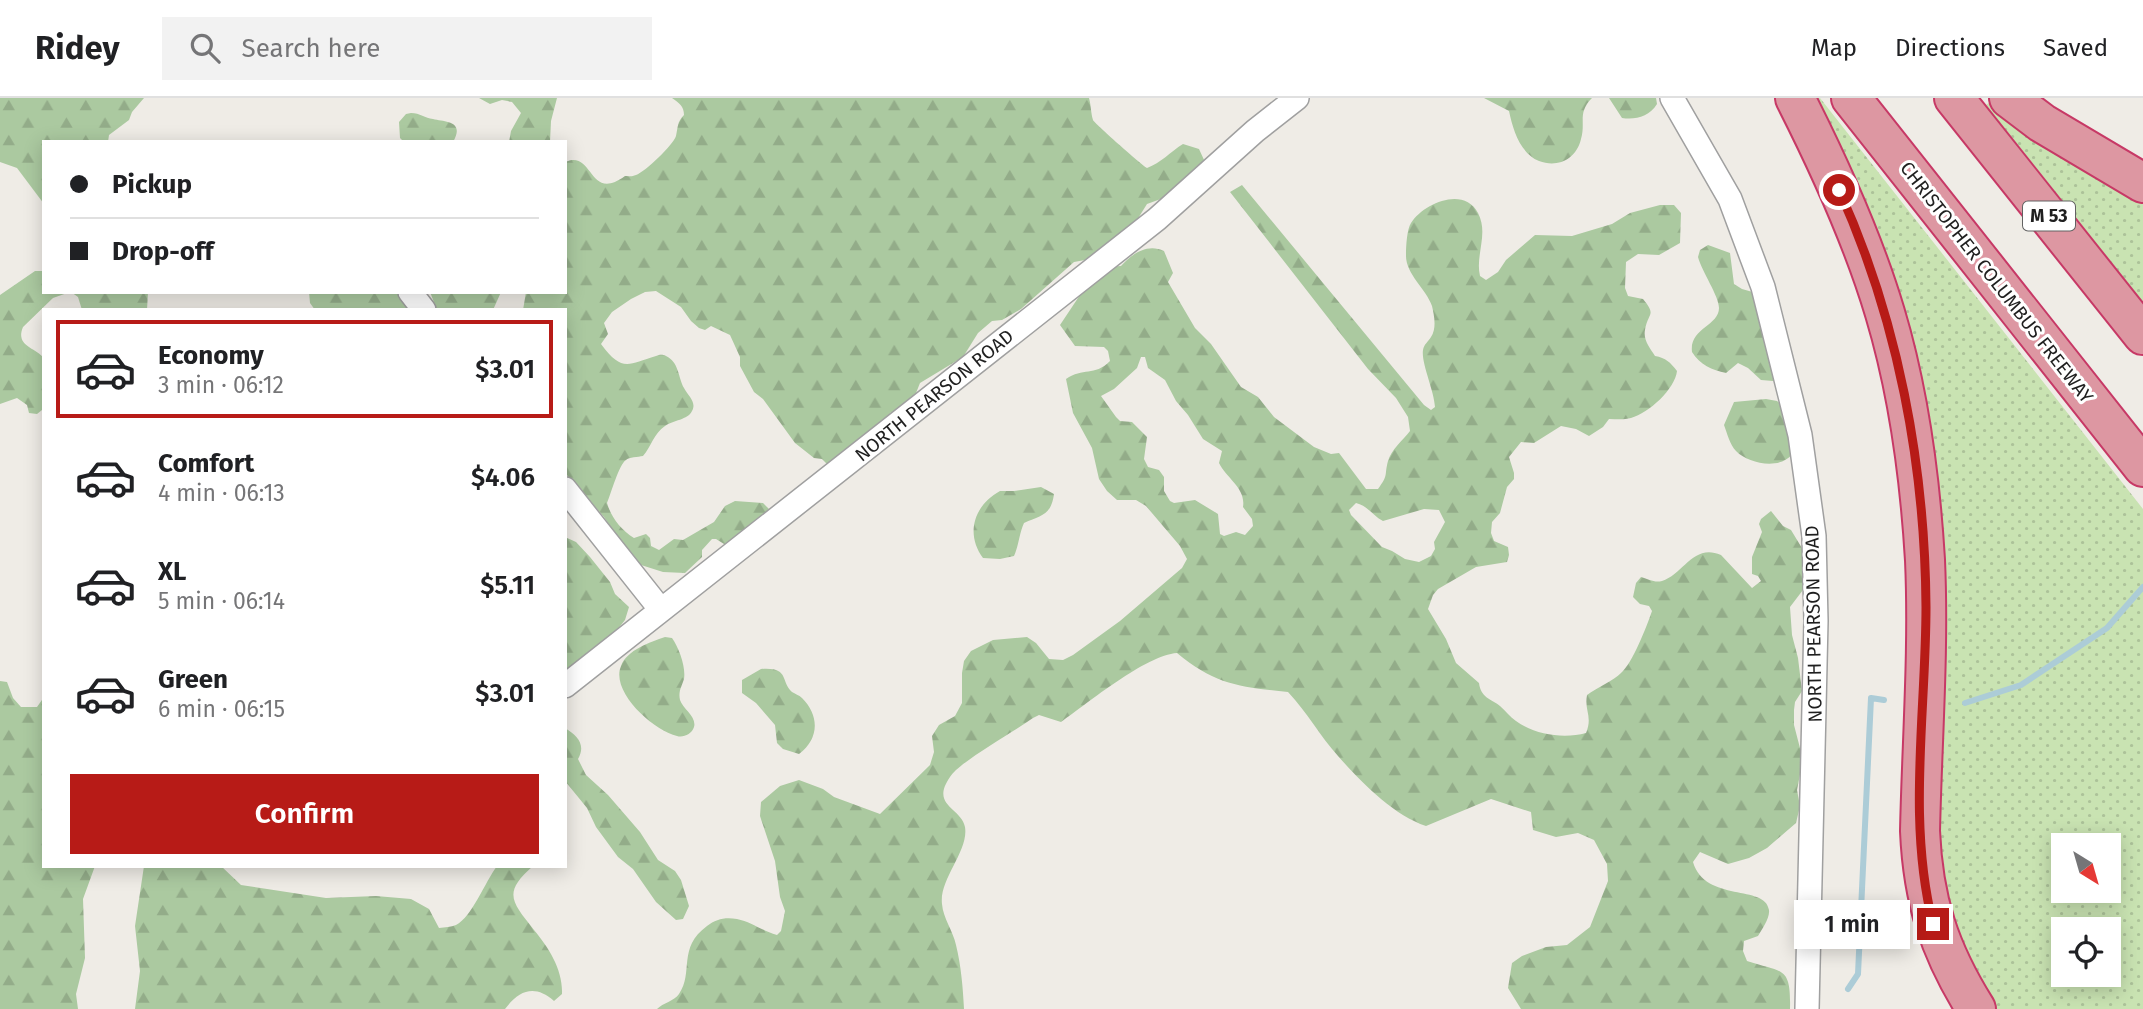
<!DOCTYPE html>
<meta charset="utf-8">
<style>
:root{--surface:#fff;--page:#f2f2f2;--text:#202124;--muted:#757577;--line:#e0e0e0;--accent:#b71b17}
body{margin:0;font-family:"Fira Sans",sans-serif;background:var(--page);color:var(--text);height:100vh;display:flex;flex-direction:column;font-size:26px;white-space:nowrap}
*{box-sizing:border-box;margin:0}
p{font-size:23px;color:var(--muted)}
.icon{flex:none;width:38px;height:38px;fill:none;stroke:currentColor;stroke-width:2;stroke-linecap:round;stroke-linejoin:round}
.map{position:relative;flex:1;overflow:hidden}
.drawer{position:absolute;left:42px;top:210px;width:525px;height:560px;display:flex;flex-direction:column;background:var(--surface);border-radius:0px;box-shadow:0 4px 18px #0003}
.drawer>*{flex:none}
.hud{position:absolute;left:42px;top:42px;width:525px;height:154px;border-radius:0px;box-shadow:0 4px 18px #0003;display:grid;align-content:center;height:154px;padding:0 28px;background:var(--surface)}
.needle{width:46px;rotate:143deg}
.controls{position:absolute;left:2051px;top:735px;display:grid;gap:14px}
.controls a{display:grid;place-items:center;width:70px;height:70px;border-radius:0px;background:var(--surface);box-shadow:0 4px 18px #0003;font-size:35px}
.end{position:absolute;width:32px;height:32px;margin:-16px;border:9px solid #b71b17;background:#fff;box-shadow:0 0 0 4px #fff}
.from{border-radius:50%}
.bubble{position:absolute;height:49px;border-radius:0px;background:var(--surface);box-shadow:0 4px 18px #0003;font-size:23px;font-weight:600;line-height:49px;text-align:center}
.hud b{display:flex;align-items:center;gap:24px;height:66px;font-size:26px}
.hud b+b{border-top:2px solid var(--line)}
.hud i{width:18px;height:18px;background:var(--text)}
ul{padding:12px 0 0;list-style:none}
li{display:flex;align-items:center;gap:21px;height:98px;margin:0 14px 10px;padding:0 14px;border:4px solid transparent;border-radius:0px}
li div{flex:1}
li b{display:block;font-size:26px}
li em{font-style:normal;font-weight:600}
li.active{border-color:var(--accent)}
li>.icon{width:63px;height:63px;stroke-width:1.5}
.primary-button{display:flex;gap:14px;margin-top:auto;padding:14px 28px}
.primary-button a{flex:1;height:80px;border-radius:0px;background:var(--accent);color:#fff;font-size:28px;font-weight:600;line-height:80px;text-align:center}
header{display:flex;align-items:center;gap:42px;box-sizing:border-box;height:98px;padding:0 35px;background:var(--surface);border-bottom:2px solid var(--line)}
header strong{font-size:33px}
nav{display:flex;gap:38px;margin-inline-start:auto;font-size:24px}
.search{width:490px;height:63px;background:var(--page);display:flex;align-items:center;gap:18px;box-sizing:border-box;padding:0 24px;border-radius:0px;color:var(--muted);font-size:26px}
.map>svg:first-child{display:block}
.grass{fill:url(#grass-dots);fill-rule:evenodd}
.forest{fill:url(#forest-firs);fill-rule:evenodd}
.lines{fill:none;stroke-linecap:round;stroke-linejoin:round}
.stream{stroke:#acccd7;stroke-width:6}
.minor-casing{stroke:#a0a0a0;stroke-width:26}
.motorway-casing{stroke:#c73966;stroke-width:42}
.minor{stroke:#fff;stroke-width:23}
.motorway{stroke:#dd97a2;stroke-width:38}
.route{stroke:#b71b17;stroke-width:9}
.labels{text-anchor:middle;stroke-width:6;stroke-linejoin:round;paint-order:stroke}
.shield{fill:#fff;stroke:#626262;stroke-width:2}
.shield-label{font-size:18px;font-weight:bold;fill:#1f1f1f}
.street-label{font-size:19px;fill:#1f1f1f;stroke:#fff}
</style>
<header>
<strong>Ridey</strong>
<div class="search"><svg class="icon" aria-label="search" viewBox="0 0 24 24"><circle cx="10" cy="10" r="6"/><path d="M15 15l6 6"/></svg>Search here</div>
<nav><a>Map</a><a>Directions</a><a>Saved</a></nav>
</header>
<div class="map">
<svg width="2143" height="911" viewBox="0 0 2143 911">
<defs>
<pattern id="grass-dots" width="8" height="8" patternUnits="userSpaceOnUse" patternTransform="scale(1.75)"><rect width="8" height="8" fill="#c9e3b2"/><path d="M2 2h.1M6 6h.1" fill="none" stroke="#acc299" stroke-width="1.8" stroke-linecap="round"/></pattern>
<pattern id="forest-firs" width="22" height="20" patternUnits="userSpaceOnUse" patternTransform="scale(1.75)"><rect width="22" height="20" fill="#abc9a0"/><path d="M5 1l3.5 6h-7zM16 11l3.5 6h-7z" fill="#93ac89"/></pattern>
</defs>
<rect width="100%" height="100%" fill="#efece6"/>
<path class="grass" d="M1806 0H1820L2143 411V911H1991L1939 803 1934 436ZM2063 747H2109V793H2063ZM2063 831H2109V877H2063Z
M1991 3 2143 103V204L1986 7Z"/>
<path class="forest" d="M0 0H144L132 14 129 22 109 37 108 44H44V106L17 70 0 64Z
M479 0H557L551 23 550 44H509L511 33 521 15 512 4 502 2 490 6Z
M672 0H1089C1091 7 1091 16 1093 22 1094 25 1142 67 1147 70 1161 65 1170 54 1183 46L1199 51 1205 64 1169 98 1147 106 1137 122 1096 160 1074 164 1021 211 1002 222 992 223 978 235 963 259 920 285 912 305 890 315 889 321 832 371 822 361 814 360 795 345 763 301 754 294 740 268V259L730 237 711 228 705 232 699 230 691 223 681 209 656 193 645 194 631 201 612 214 604 225 608 236 601 246C622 274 627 267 656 258 660 257 661 256 666 258 679 264 678 279 684 290 688 298 697 304 692 313 688 322 673 322 665 328 654 335 651 349 643 358 638 359 629 359 626 362 619 366 611 396 607 405 611 419 621 432 634 440L646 436 650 440 651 448 659 452 674 441 683 442 714 424 725 408 735 403 763 405 774 416 737 454 716 441H712L702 452V459L685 475 663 474 641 467 631 460 604 419 565 375V212H523L526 194H565V64C594 51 588 105 625 78 630 78 631 79 636 77 645 74 673 47 676 38 678 29 677 24 684 17 684 8 679 5 672 0Z
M1484 0H1592C1577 15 1586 24 1581 41 1576 62 1557 70 1539 63 1520 55 1513 32 1509 13Z
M1609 0H1656L1657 6C1649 19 1635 22 1622 20Z
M411 15C420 15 425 20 433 21 446 24 465 23 453 44H404L400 40 399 24 406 16Z
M1242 87 1424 307 1431 312 1435 309C1434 292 1421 265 1423 252 1424 246 1428 244 1431 239 1437 230 1434 217 1432 208 1426 190 1405 176 1406 156 1406 148 1407 131 1411 125 1424 105 1464 88 1478 115 1489 136 1475 157 1480 178L1486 182 1498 174 1506 162 1535 137 1572 138 1612 126 1630 115 1660 107H1674L1681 115 1680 145 1659 157 1638 156 1626 164 1625 190 1628 198 1643 201C1657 218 1648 214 1645 232 1643 242 1650 250 1655 258 1666 260 1670 264 1677 273 1675 291 1649 315 1631 320 1624 322 1616 321 1609 321L1603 329 1589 338 1576 331 1561 328 1534 345 1521 344 1509 359 1514 375V381L1507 389 1500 415 1492 424 1491 435 1494 443 1508 449 1509 457 1507 464 1476 469 1438 491 1433 497 1428 511 1446 541 1456 565 1479 585C1481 600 1490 600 1500 608 1506 613 1510 619 1516 623 1535 637 1564 641 1586 635 1593 618 1584 613 1587 597 1597 590 1614 582 1621 575 1632 566 1647 528 1652 513L1649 508 1640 506 1633 499 1636 485 1641 479C1649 481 1654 485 1662 483 1684 476 1693 445 1721 457L1752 490 1761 483 1758 478 1752 476V459L1762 434 1759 426 1761 421 1771 413 1783 428 1791 432 1808 460 1806 488 1790 509 1792 537 1798 560 1802 593 1795 604 1794 612V627L1801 654 1802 666 1797 692 1800 708 1796 725 1767 750 1749 760 1728 766 1700 754 1693 764C1705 805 1766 786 1769 812 1770 820 1762 831 1758 838L1744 843 1743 853 1747 863C1783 875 1791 867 1790 911H1521L1508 890 1512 865 1522 858 1546 849 1567 847 1590 829 1608 783 1607 766 1594 742 1578 735 1556 739 1533 732 1531 714 1491 701 1426 728C1393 717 1361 684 1338 658 1320 638 1307 614 1288 594 1241 589 1215 587 1177 555 1146 557 1088 605 1061 624L1039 617 1033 620C1015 633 959 664 950 679 930 708 961 709 965 729 969 753 939 781 942 806 943 820 953 833 956 847 961 867 963 890 964 911H657C663 905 674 903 679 896 694 874 677 850 707 828 716 821 725 819 737 821 752 824 762 833 777 837L781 833 785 813 780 799 775 763 760 718 761 704 780 688 799 682 823 691 834 699 880 716 930 667 934 654 932 638 939 627 955 618 962 605V575L964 563 971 553 993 542 1027 539 1036 545 1049 561 1063 562 1073 557 1120 523 1182 470 1187 461 1180 448 1146 408 1136 402H1117L1107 393 1099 381 1092 350 1073 315 1066 281C1083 269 1094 279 1110 263L1108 253 1104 249 1075 248 1060 227 1094 176 1106 169 1121 168C1132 156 1147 145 1164 153L1173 175 1168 184 1195 230 1211 246 1241 289 1258 299 1274 319 1314 349 1331 356 1339 355 1366 391H1378C1389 376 1384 378 1388 363 1391 352 1403 342 1410 333L1408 319 1396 300 1368 271 1230 94ZM1141 259H1145L1148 270 1165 282 1176 303 1188 317 1203 341 1222 353 1219 365C1227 381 1246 390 1243 409L1252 421 1253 428 1245 437 1236 434 1224 438 1220 436 1218 416 1195 402 1174 405 1170 403 1164 393V379L1159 372 1148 369 1144 361 1147 339 1132 324 1120 323 1116 319 1101 298 1114 291 1137 270ZM1356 405C1368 408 1373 418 1383 423L1424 411 1439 412 1445 424 1434 444 1435 451 1431 458 1419 464 1405 461 1392 453 1382 449 1351 417 1349 412Z
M1708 147 1730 155 1734 186 1742 191 1756 195 1776 279 1773 283 1761 282 1748 270 1738 265 1726 275C1712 272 1700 267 1692 254 1689 230 1719 228 1719 210 1719 198 1702 174 1698 159L1700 152Z
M35 173H44V194H70L53 200 23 229C15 248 35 249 44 260L42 296 44 306 42 312 37 316 29 315 27 307 17 300 0 306V197Z
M71 194H148L147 212H82L78 199Z
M309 194H413V212H315L310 205Z
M430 194H501L493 212H437Z
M1766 301 1777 303 1784 309 1792 356C1781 372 1748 366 1736 353 1730 347 1727 335 1724 327L1734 304Z
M1041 389 1054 396C1051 418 1041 417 1024 425 1019 436 1019 447 1014 458L1000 461 983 460C965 436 974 407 1000 393H1014Z
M565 439 576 444 590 459 610 484 615 496 629 509 625 522 602 551 565 575Z
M665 539 672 540C679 550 686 569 684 581 682 588 678 593 680 602 683 611 697 619 694 629 692 636 683 640 677 638 654 633 610 594 621 568 627 552 650 544 665 539Z
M761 571C790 569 780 583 792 594 795 596 799 597 802 600 820 618 819 641 799 656L783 651 777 645 775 627 756 605 742 595V582Z
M0 583 7 584 13 600 21 609H37L44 599V768H95L83 801 85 860 76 896 78 911H0Z
M565 630C578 638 586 647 578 661L586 677 608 697 640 734 658 762 675 773 681 782 689 808 683 821 676 822 656 804 633 771 618 759 596 729 587 710 565 683Z
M144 768H221L241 787 326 800 376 798 411 801 429 811 439 830C445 829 451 829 456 827 472 819 485 784 497 768H533C502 795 512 804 534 832 549 850 563 872 562 896L554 903C535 886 519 892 505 911H135L140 873 135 828Z"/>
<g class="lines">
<path class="stream" d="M1965 605 2021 587 2107 530 2143 489
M1848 891 1858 876 1871 600 1884 602"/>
<defs>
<path id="minor" d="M1672 0 1730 101 1763 189 1800 337 1814 438 1816 523 1807 911
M410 194 424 212
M565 391 661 512
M565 588 1157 121 1255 33 1297 0"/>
<path id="motorway" d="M1795 0C1830 69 1863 141 1885 215 1909 295 1920 379 1925 462 1929 552 1922 643 1920 733 1923 802 1939 852 1976 911
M1851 0 2143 369
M1954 0 2143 237
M2009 0 2042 25 2143 85"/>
</defs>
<use href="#minor" class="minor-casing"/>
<use href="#motorway" class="motorway-casing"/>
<use href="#minor" class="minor"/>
<use href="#motorway" class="motorway"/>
</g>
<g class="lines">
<path class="route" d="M1839 92C1898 222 1925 366 1926 509 1926 614 1907 723 1933 826"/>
</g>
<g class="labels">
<rect class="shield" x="2023" y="103.5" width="52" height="29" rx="5"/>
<g class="shield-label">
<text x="2049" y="124">M 53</text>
</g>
<g class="street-label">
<text transform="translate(1997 184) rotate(52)" y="7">CHRISTOPHER COLUMBUS FREEWAY</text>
<text transform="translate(934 297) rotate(-39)" y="7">NORTH PEARSON ROAD</text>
<text transform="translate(1813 526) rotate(-91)" y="7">NORTH PEARSON ROAD</text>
</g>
</g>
</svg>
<div class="controls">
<a><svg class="needle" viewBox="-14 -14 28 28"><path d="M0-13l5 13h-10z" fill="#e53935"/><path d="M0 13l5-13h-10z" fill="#757577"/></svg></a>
<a><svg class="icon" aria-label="locate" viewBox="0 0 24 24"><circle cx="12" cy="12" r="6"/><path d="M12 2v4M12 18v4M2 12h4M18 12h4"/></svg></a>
</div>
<i class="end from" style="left:1839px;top:92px"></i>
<i class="end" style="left:1933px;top:826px"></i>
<div class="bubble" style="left:1794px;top:802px;width:116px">1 min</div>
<div class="hud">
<b><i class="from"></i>Pickup</b>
<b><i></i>Drop-off</b>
</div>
<section class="drawer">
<ul>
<li class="active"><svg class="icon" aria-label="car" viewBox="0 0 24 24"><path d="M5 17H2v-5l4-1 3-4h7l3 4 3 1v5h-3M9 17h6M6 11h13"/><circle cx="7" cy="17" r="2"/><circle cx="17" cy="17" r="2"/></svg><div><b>Economy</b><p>3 min · 06:12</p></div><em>$3.01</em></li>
<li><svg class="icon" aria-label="car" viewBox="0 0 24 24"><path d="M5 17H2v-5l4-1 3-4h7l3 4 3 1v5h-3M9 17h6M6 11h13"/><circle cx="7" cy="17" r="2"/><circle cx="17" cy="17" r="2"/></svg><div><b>Comfort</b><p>4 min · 06:13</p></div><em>$4.06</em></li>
<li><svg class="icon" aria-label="car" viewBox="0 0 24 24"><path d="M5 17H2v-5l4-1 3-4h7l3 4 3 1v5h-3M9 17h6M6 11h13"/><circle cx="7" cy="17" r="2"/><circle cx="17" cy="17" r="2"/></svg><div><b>XL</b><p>5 min · 06:14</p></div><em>$5.11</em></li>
<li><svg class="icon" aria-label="car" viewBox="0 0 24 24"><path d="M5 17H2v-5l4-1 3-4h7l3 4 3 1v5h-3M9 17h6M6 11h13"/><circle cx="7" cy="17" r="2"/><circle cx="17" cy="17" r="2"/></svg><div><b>Green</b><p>6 min · 06:15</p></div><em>$3.01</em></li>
</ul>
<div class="primary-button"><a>Confirm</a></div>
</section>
</div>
